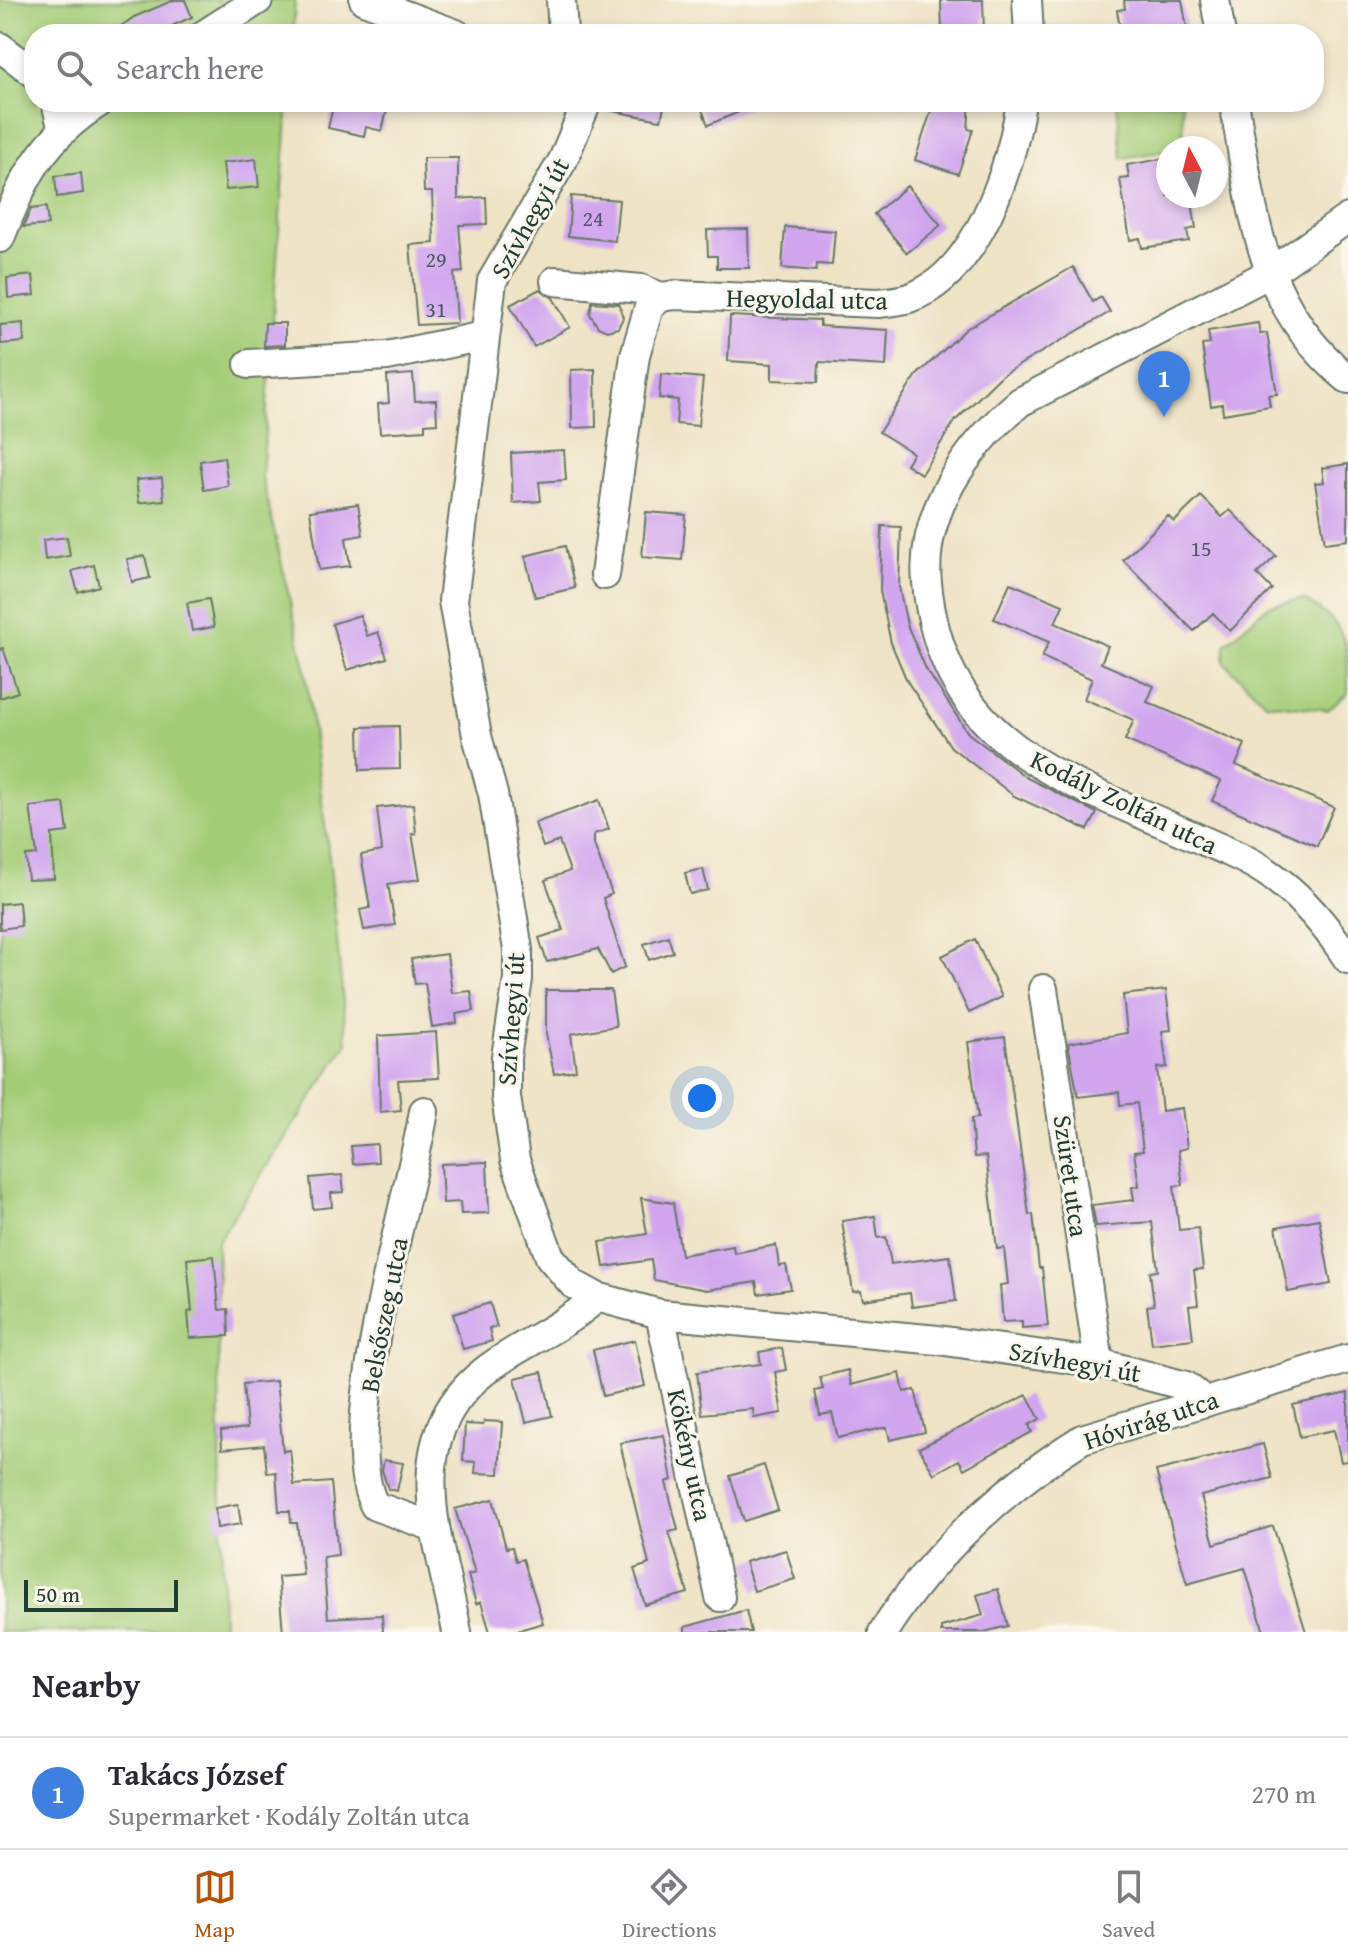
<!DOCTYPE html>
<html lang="en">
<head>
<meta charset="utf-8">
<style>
  body { margin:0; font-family:"Gentium Book Plus",serif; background:#f2f2f3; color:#2b2b33 }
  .compass { position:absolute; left:1156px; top:136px; width:72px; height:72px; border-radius:50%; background:#fff; box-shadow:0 4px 12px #0003; rotate:353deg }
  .scale { position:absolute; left:24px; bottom:20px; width:154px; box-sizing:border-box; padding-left:8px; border:4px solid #1f3d34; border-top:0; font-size:22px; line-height:28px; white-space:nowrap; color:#1f3d34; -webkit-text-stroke:6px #fbf7ec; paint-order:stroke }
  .you { position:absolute; left:702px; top:1098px; width:28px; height:28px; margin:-20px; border:6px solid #fff; border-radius:50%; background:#1a73e8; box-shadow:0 0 0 12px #1a73e833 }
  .badge { display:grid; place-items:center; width:52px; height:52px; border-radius:50%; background:#b45309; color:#fff; font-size:26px; font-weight:700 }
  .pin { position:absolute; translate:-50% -66px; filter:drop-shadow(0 2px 4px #0008) }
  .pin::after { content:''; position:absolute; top:42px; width:28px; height:24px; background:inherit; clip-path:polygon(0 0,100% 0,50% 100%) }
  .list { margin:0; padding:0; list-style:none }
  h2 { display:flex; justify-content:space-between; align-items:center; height:104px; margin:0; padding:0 32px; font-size:34px }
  h2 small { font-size:26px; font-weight:400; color:#7c7c81 }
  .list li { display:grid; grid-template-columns:52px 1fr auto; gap:24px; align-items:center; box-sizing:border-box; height:112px; padding:0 32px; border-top:2px solid #e1e1e2 }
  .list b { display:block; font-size:30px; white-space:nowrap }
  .list p { margin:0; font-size:26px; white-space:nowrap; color:#7c7c81 }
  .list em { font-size:26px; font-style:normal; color:#7c7c81 }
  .icon { flex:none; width:44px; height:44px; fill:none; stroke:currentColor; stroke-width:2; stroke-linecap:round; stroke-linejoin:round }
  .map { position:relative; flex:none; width:1348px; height:1632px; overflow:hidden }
  .search { position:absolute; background:#fff; box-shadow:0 4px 12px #0003; left:24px; right:24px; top:24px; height:88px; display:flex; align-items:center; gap:20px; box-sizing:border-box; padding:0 28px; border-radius:32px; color:#7c7c81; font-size:30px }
  .sheet { height:216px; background:#fff }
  nav { display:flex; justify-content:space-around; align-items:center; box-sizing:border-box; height:112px; border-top:2px solid #e1e1e2; background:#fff; font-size:22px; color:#7c7c81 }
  nav a { display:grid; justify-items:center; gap:4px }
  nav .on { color:#b45309 }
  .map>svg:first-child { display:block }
  .green { fill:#a4cd78; stroke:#628556; stroke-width:2 }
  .building { fill:#d1a6ef }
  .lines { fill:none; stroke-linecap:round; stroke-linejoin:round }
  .minor-casing { stroke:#687767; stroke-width:32 }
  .minor { stroke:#fff; stroke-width:28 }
  .labels { text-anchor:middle; stroke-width:6; stroke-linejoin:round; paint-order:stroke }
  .number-label { font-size:22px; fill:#4c5763 }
  .street-label { font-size:26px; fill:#1f3d34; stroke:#fbf7ec }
</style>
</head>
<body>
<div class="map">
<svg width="1348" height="1632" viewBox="0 0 1348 1632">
  <rect width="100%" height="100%" fill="#fbf7ec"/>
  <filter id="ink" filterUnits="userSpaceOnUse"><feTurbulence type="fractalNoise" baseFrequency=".0125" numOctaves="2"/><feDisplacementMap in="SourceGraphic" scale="16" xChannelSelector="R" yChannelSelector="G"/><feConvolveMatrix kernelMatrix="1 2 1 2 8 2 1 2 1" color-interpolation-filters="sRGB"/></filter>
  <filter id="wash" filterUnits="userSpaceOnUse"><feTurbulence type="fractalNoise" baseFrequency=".006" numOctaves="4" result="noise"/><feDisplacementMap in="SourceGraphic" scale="32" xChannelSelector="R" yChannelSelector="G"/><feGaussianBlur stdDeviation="1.8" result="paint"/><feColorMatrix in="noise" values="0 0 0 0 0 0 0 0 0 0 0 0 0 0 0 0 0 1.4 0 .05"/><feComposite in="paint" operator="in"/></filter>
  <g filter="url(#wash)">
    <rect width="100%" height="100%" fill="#efe3c6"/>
    <path class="green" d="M0 0H295L293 34H34V102H288L262 477 305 667 330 865 347 1044 217 1242 223 1632H0Z
      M1117 102H1182L1184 148 1122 158Z
      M1303 599C1348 625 1348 641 1348 693L1328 710 1265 703 1224 662 1225 644 1268 606Z"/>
    <g id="blocks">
      <path class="building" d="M174 0H185L192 17 154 34H110L134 17Z
        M941 0H983L984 34H942Z
        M1124 0H1182L1188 34H1121L1117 10 1125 9Z
        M334 102H365L364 106 387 110 382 131 366 127 364 136 328 128Z
        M608 102H665L661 120 607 110Z
        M699 102H763L708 125Z
        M934 102H970L968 129 973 130 958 174 915 160Z
        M423 158H458V199L486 197 487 224 459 225 463 272 454 273 457 323 417 325 410 245 434 243 432 192H424Z
        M1168 158V196H1191L1196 228 1187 230 1189 241 1142 248 1140 238 1130 240 1120 179 1129 178 1127 165Z
        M256 159 259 187 226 190 223 163Z
        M81 173 83 193 57 197 55 176Z
        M907 186 941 225 907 253 874 214Z
        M571 196 619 200 615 241 568 236Z
        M46 207 48 225 23 227 31 209Z
        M785 227 835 231 832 265 817 264 816 271 782 268Z
        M748 229 749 268H717V256H708L707 230Z
        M1073 267 1093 302 1101 297 1110 312 1002 375 955 421 921 474 906 464 913 453 879 432 917 375 966 329Z
        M33 275 35 295 8 298 7 278Z
        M540 289 553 298 570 327 534 347 510 305Z
        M592 302 619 304 623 318 618 328 607 331 598 327 590 314Z
        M730 316 820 320V326L888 330 886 366 819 362 818 382 772 380V364L728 361Z
        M23 323 24 342 1 344 0 325Z
        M265 323H285V345L264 346Z
        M1258 323 1260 334 1267 333 1277 394 1268 395 1270 406 1223 414 1222 404 1211 406 1202 345 1210 344 1208 331Z
        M595 369 596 427 572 428 571 370Z
        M413 374 415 401 436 400 437 423 425 424V430L380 433 378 404 389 403 387 376Z
        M661 374 703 378 698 426 676 424 678 400 659 398Z
        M564 450 566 480 539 482 541 501 513 503 511 453Z
        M224 457 228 486 204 490 200 461Z
        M1348 464V540L1325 543 1315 483 1324 482 1322 468Z
        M162 478 164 500 139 503 136 480Z
        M1201 496 1222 517 1230 510 1276 556 1257 574 1272 589 1230 631 1213 613 1194 631 1123 560 1168 516 1174 522Z
        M358 504 363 535 346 538 350 566 319 570 310 511Z
        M646 512 686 515 682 560 642 557Z
        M882 526 901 527 899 587 907 625 926 669 968 733 1027 778 1097 813 1088 830 1014 796 951 747 907 681 891 643 880 591Z
        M67 537 70 556 45 560 43 540Z
        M565 546 575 588 535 597 525 556Z
        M145 556 150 578 132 582 127 559Z
        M94 565 99 586 78 592 72 571Z
        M1010 583 1063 605 1055 623 1108 646 1101 663 1154 686 1147 702 1245 744 1236 765 1334 807 1317 846 1212 801 1221 781 1125 740 1134 720 1084 699 1092 679 1042 657 1049 642 994 619Z
        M209 599 214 627 192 631 187 603Z
        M360 615 367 636 378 632 387 658 347 670 332 624Z
        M3 648 18 692 0 698V649Z
        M399 726 400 769 360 770 359 727Z
        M599 800 609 829 594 834V844L612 894 603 898 625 967 611 974 598 949 547 962 539 938 563 930 545 880 570 871 559 841 543 847 535 823Z
        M64 803 68 832 52 834 54 879 28 880 26 856 37 855 30 807Z
        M413 804 416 834H412L420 879 388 884 395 925 364 930 360 910 370 908 361 855 382 851 377 808Z
        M703 869 708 890 690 894 685 873Z
        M19 902 21 926 0 929V904Z
        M668 936 673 952 649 960 644 944Z
        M975 939 1002 997 969 1013 942 956Z
        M447 954 452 993 471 991 474 1011 456 1014 457 1023 432 1027 425 983 415 984 411 959Z
        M546 990H611L616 1026 571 1034 576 1070 554 1074 546 1034Z
        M1166 990 1171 1030 1162 1031 1167 1067 1157 1068 1162 1111 1182 1108 1187 1148 1178 1150 1183 1185 1174 1186 1179 1230 1198 1228 1203 1269 1194 1270 1198 1305 1189 1306 1193 1339 1152 1344 1147 1306 1154 1305 1150 1272 1158 1271 1152 1222 1096 1226 1092 1205 1134 1200 1132 1187 1139 1186 1134 1152 1143 1151 1137 1103 1120 1105 1119 1092 1078 1097 1068 1043 1127 1033 1123 995Z
        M436 1032 439 1078 398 1080 401 1110 380 1112 378 1036Z
        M1005 1037 1029 1215 1033 1214 1039 1268H1042L1048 1326 1022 1328V1321L1003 1322 1000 1285 1008 1284 1004 1248 997 1249 986 1156 974 1157 971 1119 978 1118 968 1042Z
        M377 1144 378 1162 353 1164 351 1146Z
        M487 1162 489 1213 461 1214 460 1202 443 1203 441 1164Z
        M342 1175 344 1192 331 1193 332 1207 313 1209 310 1178Z
        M641 1198 673 1203 681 1255 733 1246 734 1253 776 1245 779 1266 786 1265 791 1289 758 1294 756 1282 707 1290 654 1280 651 1260 604 1267 600 1242 647 1234Z
        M875 1216 878 1238 886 1237 891 1264 950 1256 956 1301 912 1307 910 1293 863 1300 861 1291 853 1292 842 1221Z
        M1319 1219 1331 1284 1288 1292 1276 1227Z
        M214 1256 219 1310 228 1309 229 1336 190 1338 188 1312 192 1311 187 1259Z
        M490 1303 497 1327 489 1329 492 1341 463 1349 453 1314Z
        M635 1340 645 1386 603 1396 593 1350Z
        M782 1348 786 1370 775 1372 782 1413 754 1418 753 1409 702 1414 697 1372 761 1364 759 1352Z
        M848 1370 851 1385 900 1373 904 1392 915 1390 925 1432 890 1440 887 1428H882L838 1438 832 1413 820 1415 815 1391 823 1389 820 1377Z
        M542 1372 552 1416 526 1422 515 1378Z
        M276 1381 283 1451 290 1450 294 1485 331 1482 338 1555 323 1557 328 1618 382 1615 383 1632H283L278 1577 303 1575 297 1523H291L290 1511H279L276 1472 267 1473 264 1445 222 1449 221 1431 247 1428 243 1384Z
        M1348 1393V1461L1341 1462 1334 1430 1300 1437 1293 1405Z
        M1027 1395 1040 1419 1029 1425 1032 1432 964 1469 959 1460 934 1474 919 1448Z
        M484 1421 502 1422 499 1474 475 1473 476 1462 463 1461 465 1424 483 1425Z
        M664 1435 672 1480 666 1482 678 1530 669 1532 688 1593 645 1605 634 1569 649 1564 620 1443Z
        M1263 1444 1272 1478 1201 1496 1214 1544 1273 1526 1306 1632H1264L1245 1568 1187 1584 1156 1471Z
        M384 1460 403 1463 397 1491 388 1489 382 1470Z
        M764 1465 778 1510 744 1521 730 1476Z
        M493 1499 506 1548 512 1547 516 1561 523 1559 543 1623 512 1632H490L481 1602 476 1604 468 1575 475 1573 455 1509Z
        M238 1504 241 1524 217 1528 215 1508Z
        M786 1550 795 1579 754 1591 745 1562Z
        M998 1589 1008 1626 984 1632H941V1627L983 1615 977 1595Z
        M746 1610 751 1632H685V1627Z"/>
    </g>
  </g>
  <g filter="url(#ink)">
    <use href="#blocks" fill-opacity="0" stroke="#687767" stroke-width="2"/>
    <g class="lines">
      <defs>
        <path id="minor" d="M364 0 456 34
          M561 0 563 34
          M1027 0 1029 34
          M1215 0 1221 34
          M205 34 258 0
          M0 47 34 73
          M56 102 63 130
          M587 102 563 160 492 281 453 601 477 736 493 794 518 950V979L506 1057V1097L515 1160 550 1257 573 1284 597 1297 660 1314 938 1340 1099 1363 1186 1386 1206 1402
          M1234 102C1253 209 1257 305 1348 379
          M1348 218 1268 274 1020 402C968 446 920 511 927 583 943 747 1065 779 1195 837 1224 850 1255 861 1280 882 1307 903 1329 930 1348 959
          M0 238C24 177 42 139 100 102
          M555 281 641 289 661 297
          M249 364 387 356 484 336
          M605 575 635 355 649 307 661 297 675 295 878 303C888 302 900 301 909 298 977 275 1012 166 1021 102
          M1043 989 1099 1363
          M424 1111C411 1195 335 1438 375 1506L434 1527
          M660 1314 720 1597
          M457 1632C440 1539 395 1436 490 1367 525 1342 566 1326 597 1297
          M883 1632C932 1554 1004 1488 1082 1439L1348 1359"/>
      </defs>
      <use href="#minor" class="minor-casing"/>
      <use href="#minor" class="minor"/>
    </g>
  </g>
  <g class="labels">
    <g class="number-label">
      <text x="593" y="226">24</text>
      <text x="436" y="267">29</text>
      <text x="436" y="317">31</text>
      <text x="1201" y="556">15</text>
    </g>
    <g class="street-label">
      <text transform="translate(530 218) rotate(-61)" y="9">Szívhegyi út</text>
      <text transform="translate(807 299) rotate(1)" y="9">Hegyoldal utca</text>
      <text transform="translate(1124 802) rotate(26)" y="9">Kodály Zoltán utca</text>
      <text transform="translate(511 1019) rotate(-86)" y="9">Szívhegyi út</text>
      <text transform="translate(1071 1176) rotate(82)" y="9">Szüret utca</text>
      <text transform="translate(384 1315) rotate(-79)" y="9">Belsőszeg utca</text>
      <text transform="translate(1075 1362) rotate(10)" y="9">Szívhegyi út</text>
      <text transform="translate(1151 1420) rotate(-18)" y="9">Hóvirág utca</text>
      <text transform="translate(690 1455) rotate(78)" y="9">Kökény utca</text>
    </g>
  </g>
</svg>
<svg class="compass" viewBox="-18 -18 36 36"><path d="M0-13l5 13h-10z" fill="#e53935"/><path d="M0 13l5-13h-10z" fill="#7c7c81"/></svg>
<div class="scale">50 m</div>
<div class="you"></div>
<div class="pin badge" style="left:1164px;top:417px;background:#3f7fe0">1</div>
<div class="search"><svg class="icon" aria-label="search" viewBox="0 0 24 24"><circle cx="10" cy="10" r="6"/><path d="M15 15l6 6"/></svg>Search here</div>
</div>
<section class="sheet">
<h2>Nearby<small></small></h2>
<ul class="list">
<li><span class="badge" style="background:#3f7fe0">1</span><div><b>Takács József</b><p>Supermarket · Kodály Zoltán utca</p></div><em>270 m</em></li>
</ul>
</section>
<nav>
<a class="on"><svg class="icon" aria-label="map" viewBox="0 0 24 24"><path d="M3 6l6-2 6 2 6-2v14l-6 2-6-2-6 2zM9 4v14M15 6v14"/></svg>Map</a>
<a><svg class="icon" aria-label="directions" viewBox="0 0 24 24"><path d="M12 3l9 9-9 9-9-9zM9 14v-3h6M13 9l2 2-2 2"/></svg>Directions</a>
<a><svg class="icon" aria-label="saved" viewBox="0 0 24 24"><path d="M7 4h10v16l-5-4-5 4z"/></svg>Saved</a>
</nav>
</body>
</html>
